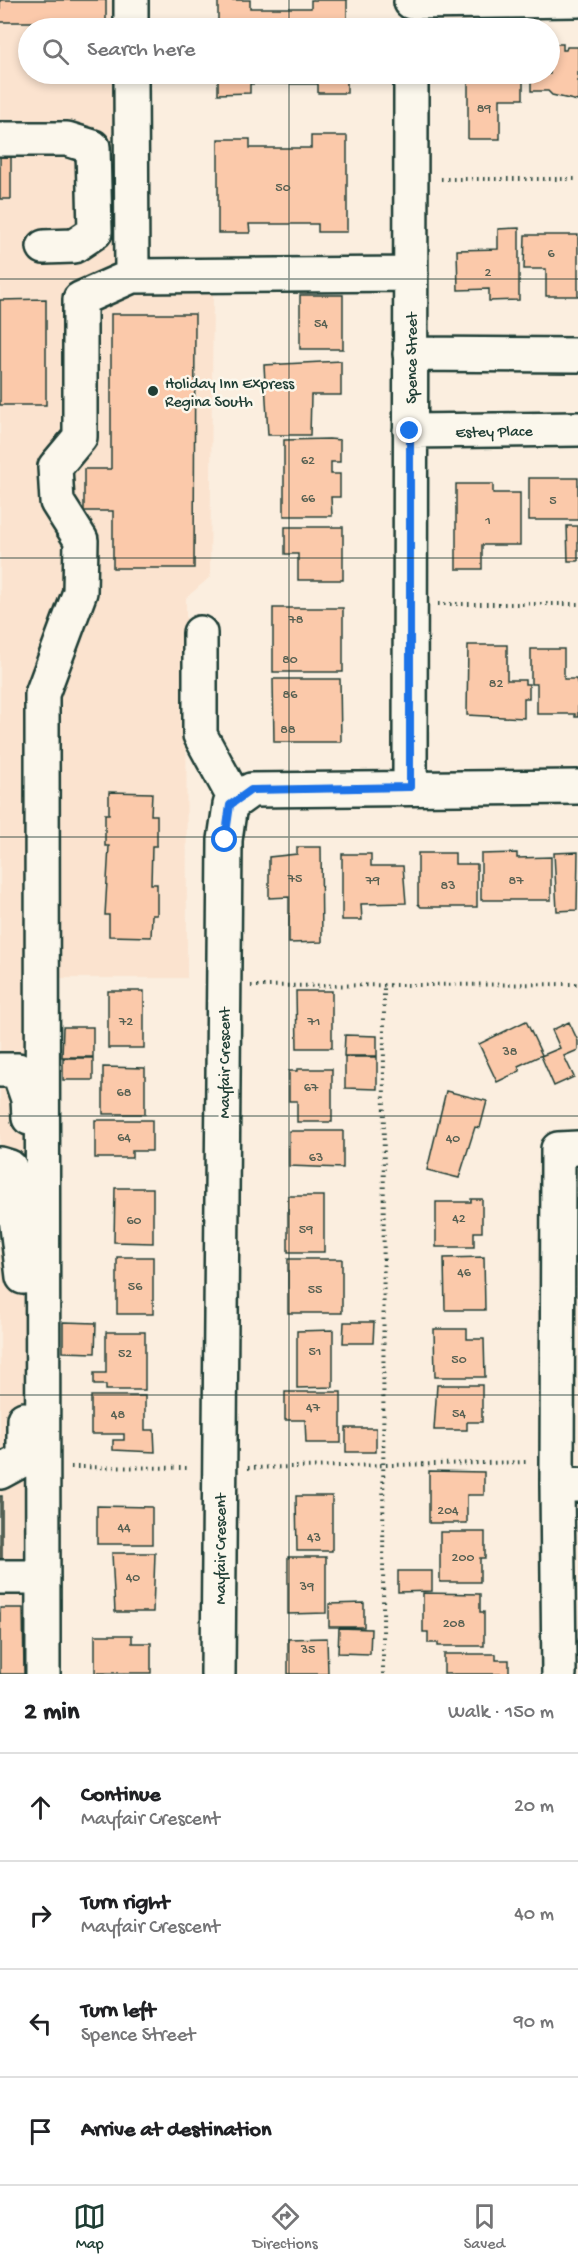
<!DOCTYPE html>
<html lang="en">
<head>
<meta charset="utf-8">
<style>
  body { margin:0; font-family:"Gochi Hand",sans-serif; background:#f2f2f2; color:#202124 }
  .stop { position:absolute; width:18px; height:18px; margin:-14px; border:4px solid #1a73e8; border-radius:50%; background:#fff }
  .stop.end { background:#1a73e8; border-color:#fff; box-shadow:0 2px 6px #0008 }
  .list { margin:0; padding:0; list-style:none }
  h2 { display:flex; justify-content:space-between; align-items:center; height:78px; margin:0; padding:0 24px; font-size:26px }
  h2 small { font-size:20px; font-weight:400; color:#757577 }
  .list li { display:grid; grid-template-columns:39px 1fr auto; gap:18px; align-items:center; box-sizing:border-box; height:108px; padding:0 24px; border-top:2px solid #e0e0e0 }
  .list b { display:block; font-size:22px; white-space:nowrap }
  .list p { margin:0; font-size:20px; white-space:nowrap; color:#757577 }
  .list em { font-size:20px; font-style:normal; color:#757577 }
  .icon { flex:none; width:33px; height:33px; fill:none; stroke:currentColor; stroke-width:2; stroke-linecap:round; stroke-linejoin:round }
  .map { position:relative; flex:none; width:578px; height:1674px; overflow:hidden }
  .search { position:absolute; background:#fff; box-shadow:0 3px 9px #0003; left:18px; right:18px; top:18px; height:66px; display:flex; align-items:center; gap:15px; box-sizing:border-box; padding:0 21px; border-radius:33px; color:#757577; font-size:22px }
  .sheet { height:510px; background:#fff }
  nav { display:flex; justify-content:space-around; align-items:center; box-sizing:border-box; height:84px; border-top:2px solid #e0e0e0; background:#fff; font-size:16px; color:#757577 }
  nav a { display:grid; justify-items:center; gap:3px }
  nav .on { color:#1f3d34 }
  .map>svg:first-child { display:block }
  .built { fill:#fbe3cf }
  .building { fill:#fbc9aa; stroke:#1f3d34; stroke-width:1.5 }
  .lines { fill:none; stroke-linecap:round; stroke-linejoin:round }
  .minor-casing { stroke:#1f3d34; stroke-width:38 }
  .path { stroke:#1f3d34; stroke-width:4; stroke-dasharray:1.5 4.5; stroke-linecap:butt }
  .minor { stroke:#fbf7ec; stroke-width:33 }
  .route { stroke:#1a73e8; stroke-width:8 }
  .grid { fill:none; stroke:#1f3d34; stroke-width:1.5; stroke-opacity:0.55 }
  .poi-dot { fill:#1f3d34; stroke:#fbf7ec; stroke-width:2 }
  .labels { text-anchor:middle; stroke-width:5; stroke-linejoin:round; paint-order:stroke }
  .number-label { font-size:14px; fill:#566052 }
  .street-label { font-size:16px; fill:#1f3d34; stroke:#fbf7ec }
  .poi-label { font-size:16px; fill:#1f3d34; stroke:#fbf7ec; text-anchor:start }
</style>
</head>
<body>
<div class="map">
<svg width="578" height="1674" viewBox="0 0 578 1674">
  <rect width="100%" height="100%" fill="#fbeedf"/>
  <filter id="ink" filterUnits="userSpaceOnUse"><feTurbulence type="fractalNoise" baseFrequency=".0167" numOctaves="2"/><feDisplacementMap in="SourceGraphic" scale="12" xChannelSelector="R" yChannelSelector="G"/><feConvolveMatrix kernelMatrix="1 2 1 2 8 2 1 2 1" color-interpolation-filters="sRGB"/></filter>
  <g filter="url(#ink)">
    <path class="built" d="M0 0H115V28H28V74H115V294H213L210 577 186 598 187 978H35L38 1674H0Z"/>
    <path class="building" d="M0 0H106V22H0Z
      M218 0H250V8H311V0H347V28H218Z
      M550 44H563V50H566L567 47H578V101L552 95 548 91H531V74H550Z
      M218 74H347V93H318V84H250V93L218 94Z
      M468 74H523V99H500V139H468Z
      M311 136H347V232H318V224H249L250 233H218V139H250V148H311Z
      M0 147H11V199H0Z
      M519 228V300L489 301V289L458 290 457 250 498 249V229Z
      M525 235H578V296H546V269H524Z
      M300 295H343V349H300Z
      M46 299V405H0V300Z
      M111 314H195L194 568H113V511H84V469H111Z
      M341 361V395H311L310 435H268L264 365Z
      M329 439 340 440V462H331V474H340V497H331L332 516H284V440Z
      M529 478H578V520H529Z
      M456 484H493V493H520V545H482V569H456Z
      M567 526H578V561H568Z
      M285 527H343V580H298V554H285Z
      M273 608H343V672H273Z
      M468 645H507V680H525V684H529V698H524V718L467 715Z
      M531 649H564V679H576L578 685V717H575V714H537V684H531Z
      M273 679H340L341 742H274Z
      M109 792 152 793 151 815H157V846H152L151 884H157V915H152L151 937 109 936V915H105L109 846H105V814H109Z
      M297 847H321L322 942 289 943V897L269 898V857L297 854Z
      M578 852 577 910 557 911 554 853Z
      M418 853H455V864H477V907H421L418 904Z
      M517 853V858L551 857V900H481V854Z
      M342 854H371V866H403L406 903 361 904 362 920H342Z
      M108 991H144V1048H108Z
      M296 991H332V1048H297Z
      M526 1021 542 1055 518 1066 520 1071 497 1082 479 1044Z
      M569 1022 578 1041V1050L564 1056 574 1077 554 1086 541 1056 560 1048 552 1030Z
      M63 1027H93V1057H62Z
      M345 1035 377 1036V1056H344Z
      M345 1057H377V1089L345 1088Z
      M63 1058H93V1080H63Z
      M103 1067 145 1068V1114H103Z
      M297 1069H332V1122H297V1101H289V1071H297Z
      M446 1091 487 1101 480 1128 475 1127 459 1178 427 1170Z
      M95 1120H152V1151H132V1158H95Z
      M289 1131H343V1168L289 1166Z
      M115 1188H153V1243L114 1242Z
      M288 1196H324V1252H288Z
      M471 1199H482V1232H474V1247H436V1202H471Z
      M117 1257H153V1314H117Z
      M484 1257 485 1310H445L444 1258Z
      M288 1259H342V1313H288Z
      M63 1322 96 1323 95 1353 63 1352Z
      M344 1322H374L373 1343H343Z
      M434 1329H467V1339H484L485 1377H435Z
      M333 1330V1387L297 1388V1331Z
      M106 1332H145V1390H106V1385H94V1373H106Z
      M437 1385H482V1422H467V1430H434Z
      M285 1392H341V1443H306L305 1420H285Z
      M91 1396H145V1430H154L155 1452 113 1450V1440H124V1434H91Z
      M346 1428H376V1452H346Z
      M429 1471 484 1472V1495H467V1523H429Z
      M0 1496H2V1571H0Z
      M296 1496H332V1551H297Z
      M97 1506 152 1507V1544H97Z
      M440 1532H485V1558H480V1582H440Z
      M112 1553H155L153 1612H115Z
      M288 1557H326V1613L288 1614Z
      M398 1571H432V1591L398 1592Z
      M423 1593 480 1594V1612H484V1646H438V1643H428V1632H423Z
      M364 1603V1627H329V1604Z
      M0 1608H23L24 1674H0Z
      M339 1628 371 1629 370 1654 338 1653Z
      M95 1635H132V1643H151V1673H95Z
      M327 1638 328 1674H288V1639Z
      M444 1654H496V1660H509V1674H444Z"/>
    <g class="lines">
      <defs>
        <path id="minor" d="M131 0V28
          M411 2 578 0
          M131 74 132 276 411 274
          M0 139H67L93 147 95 232 74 246 44 247
          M410 354 578 355
          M410 431 578 429
          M200 633V735L236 801
          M410 787 411 74
          M0 1070H18L28 1099 29 1118
          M0 1164 10 1167 23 1277
          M0 1472 24 1459V1419
          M557 1485 558 1149 578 1148
          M0 1577H43
          M43 1674 42 694 80 592 81 540 57 502 55 467 80 437V299L132 276
          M218 1674 225 840 230 805 251 790 578 787
          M559 1674 557 1485H578"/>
      </defs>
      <use href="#minor" class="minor-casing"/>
      <path class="path" d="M441 179H578
        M438 604H578
        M251 986 578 984
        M71 1467 190 1468
        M248 1468 529 1462
        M383 1674 384 985"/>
      <use href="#minor" class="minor"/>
    </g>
  </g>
  <g class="lines" filter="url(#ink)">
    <path class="route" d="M225 840 230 805 251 790 410 787V431"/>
  </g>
  <path class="grid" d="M289 0V28M289 74V1674M0 279H578M0 558H578M0 837H578M0 1116H578M0 1395H578"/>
  <circle class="poi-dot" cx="153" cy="391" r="6"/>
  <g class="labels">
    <g class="number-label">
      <text x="484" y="112">89</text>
      <text x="283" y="191">50</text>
      <text x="551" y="257">6</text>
      <text x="488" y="276">2</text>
      <text x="321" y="327">54</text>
      <text x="308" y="464">62</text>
      <text x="308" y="502">66</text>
      <text x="553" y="504">5</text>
      <text x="488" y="524">1</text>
      <text x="296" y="623">78</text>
      <text x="290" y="663">80</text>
      <text x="496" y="687">82</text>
      <text x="290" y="698">86</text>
      <text x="288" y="733">88</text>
      <text x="295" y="882">75</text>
      <text x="373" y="884">79</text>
      <text x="516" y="884">87</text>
      <text x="448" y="889">83</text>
      <text x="126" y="1025">72</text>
      <text x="314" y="1025">71</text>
      <text x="510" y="1055">38</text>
      <text x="311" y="1091">67</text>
      <text x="124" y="1096">68</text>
      <text x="124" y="1141">64</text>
      <text x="453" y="1142">40</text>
      <text x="316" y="1161">63</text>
      <text x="459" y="1222">42</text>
      <text x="134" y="1224">60</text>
      <text x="306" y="1233">59</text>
      <text x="464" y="1276">46</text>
      <text x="135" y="1290">56</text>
      <text x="315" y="1293">55</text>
      <text x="315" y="1355">51</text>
      <text x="125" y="1357">52</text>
      <text x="459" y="1363">50</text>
      <text x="313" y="1411">47</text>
      <text x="459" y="1417">54</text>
      <text x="118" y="1418">48</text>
      <text x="448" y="1514">204</text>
      <text x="124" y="1531">44</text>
      <text x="314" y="1541">43</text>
      <text x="463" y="1561">200</text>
      <text x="133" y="1581">40</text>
      <text x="307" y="1590">39</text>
      <text x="454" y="1627">208</text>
      <text x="308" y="1653">35</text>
    </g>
    <g class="street-label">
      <text transform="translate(410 358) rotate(-90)" y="6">Spence Street</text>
      <text transform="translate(494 430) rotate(-1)" y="6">Estey Place</text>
      <text transform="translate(223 1063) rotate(-90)" y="6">Mayfair Crescent</text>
      <text transform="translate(219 1549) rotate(-90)" y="6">Mayfair Crescent</text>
    </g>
    <g class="poi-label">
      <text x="165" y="388">Holiday Inn Express<tspan x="165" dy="18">Regina South</tspan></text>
    </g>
  </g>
</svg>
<div class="stop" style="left:225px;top:840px"></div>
<div class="stop end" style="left:410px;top:431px"></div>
<div class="search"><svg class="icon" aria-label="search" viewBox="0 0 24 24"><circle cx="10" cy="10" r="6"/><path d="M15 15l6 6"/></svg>Search here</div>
</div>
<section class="sheet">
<h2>2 min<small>Walk · 150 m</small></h2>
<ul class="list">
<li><svg class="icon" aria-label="ahead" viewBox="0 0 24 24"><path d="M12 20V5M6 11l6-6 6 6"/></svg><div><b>Continue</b><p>Mayfair Crescent</p></div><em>20 m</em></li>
<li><svg class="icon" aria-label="right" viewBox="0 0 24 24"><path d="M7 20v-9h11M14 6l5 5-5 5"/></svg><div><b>Turn right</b><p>Mayfair Crescent</p></div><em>40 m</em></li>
<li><svg class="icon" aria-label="left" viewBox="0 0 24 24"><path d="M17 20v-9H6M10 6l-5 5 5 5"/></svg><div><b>Turn left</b><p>Spence Street</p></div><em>90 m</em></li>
<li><svg class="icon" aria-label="arrive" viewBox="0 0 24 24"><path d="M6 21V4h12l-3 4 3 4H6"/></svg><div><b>Arrive at destination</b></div></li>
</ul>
</section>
<nav>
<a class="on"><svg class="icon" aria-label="map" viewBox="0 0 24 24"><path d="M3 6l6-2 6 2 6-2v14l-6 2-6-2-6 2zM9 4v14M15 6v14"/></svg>Map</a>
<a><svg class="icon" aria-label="directions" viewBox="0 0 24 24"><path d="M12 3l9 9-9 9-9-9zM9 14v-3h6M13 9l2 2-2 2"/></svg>Directions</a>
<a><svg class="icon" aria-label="saved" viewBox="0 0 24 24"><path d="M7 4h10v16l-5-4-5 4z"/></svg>Saved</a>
</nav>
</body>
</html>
